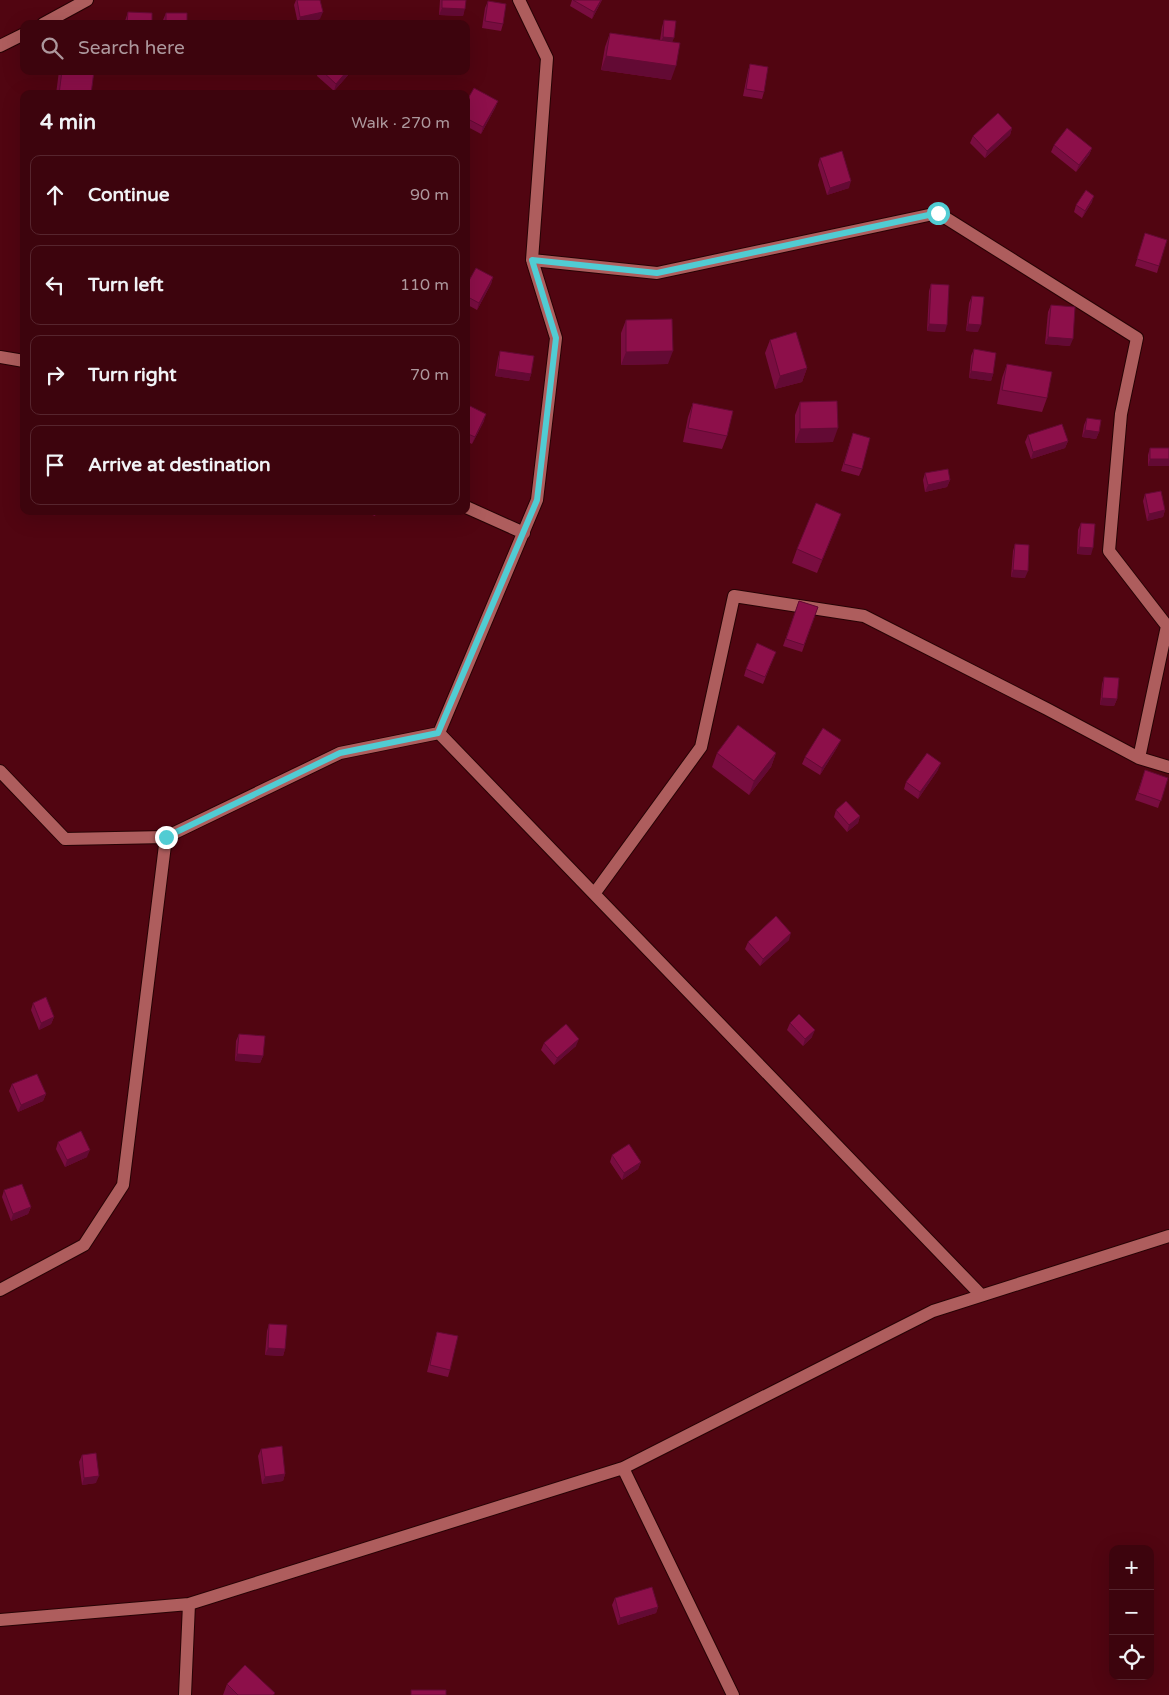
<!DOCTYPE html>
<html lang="en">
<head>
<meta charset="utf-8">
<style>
  body { margin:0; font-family:"Varela Round",sans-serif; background:#48121b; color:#f1f3f6 }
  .controls { position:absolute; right:15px; bottom:15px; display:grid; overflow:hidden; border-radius:10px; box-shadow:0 5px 20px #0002 }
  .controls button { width:45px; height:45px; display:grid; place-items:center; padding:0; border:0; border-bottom:1px solid #56252e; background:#3d040d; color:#f1f3f6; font:25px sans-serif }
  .stop { position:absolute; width:15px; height:15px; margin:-11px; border:4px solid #51ccd3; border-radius:50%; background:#fff }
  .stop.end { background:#51ccd3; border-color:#fff; box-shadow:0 1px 5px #0008 }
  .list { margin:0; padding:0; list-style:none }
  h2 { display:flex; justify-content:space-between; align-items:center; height:65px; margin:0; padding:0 20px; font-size:21px }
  h2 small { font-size:16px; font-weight:400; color:#ad989d }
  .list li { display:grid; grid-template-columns:32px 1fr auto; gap:15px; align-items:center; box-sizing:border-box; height:80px; margin:0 10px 10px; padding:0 10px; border:1px solid #56252e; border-radius:10px }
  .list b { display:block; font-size:19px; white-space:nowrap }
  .list em { font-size:16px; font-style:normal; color:#ad989d }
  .icon { flex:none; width:28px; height:28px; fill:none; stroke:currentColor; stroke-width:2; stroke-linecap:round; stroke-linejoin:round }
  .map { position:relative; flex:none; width:1169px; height:1695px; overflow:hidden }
  .search { position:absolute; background:#3d040d; box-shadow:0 5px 20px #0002; left:20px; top:20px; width:450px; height:55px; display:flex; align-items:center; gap:12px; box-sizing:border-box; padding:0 18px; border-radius:10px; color:#ad989d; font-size:19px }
  .panel { position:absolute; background:#3d040d; box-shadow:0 5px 20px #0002; left:20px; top:90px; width:450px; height:425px; border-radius:10px }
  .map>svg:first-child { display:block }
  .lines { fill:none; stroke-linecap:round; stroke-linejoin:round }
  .minor-casing { stroke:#270305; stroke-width:14 }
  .minor { stroke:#ae5d5d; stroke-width:12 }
  .wall { fill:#790d40 }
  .shaded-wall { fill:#630a34 }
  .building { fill:#8d0f4a; stroke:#630a34 }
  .route { stroke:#51ccd3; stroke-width:6 }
</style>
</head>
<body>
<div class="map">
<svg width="1169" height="1695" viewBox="0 0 1169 1695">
  <rect width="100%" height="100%" fill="#510511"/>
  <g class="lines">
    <defs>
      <path id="minor" d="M43 24 87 0
        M0 46 24 34
        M532 260 657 273 938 213 1137 338 1121 414 1109 551 1167 626 1139 758
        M0 357 24 361
        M466 507 524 533
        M439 733 537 500 556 338 532 260 547 58 519 0
        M0 771 65 839 166 837
        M594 894 701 747 734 596 864 616 1047 709 1139 758 1169 767
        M0 1290 84 1245 123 1185 166 837 340 753 439 733 981 1295
        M623 1468 733 1695
        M0 1620 189 1604 623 1468 933 1311 1169 1236
        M185 1695 189 1604"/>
    </defs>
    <use href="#minor" class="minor-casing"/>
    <use href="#minor" class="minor"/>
  </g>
  <path class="wall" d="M296 0H320V19L298 24 294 5Z
    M440 0H466L463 16 439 15Z
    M572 0H602L592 19 570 6Z
    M488 1 503 24 501 31 482 28 485 8Z
    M128 12 152 24H124Z
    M166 13 187 24H163V20Z
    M664 20 672 42 671 80 601 70 605 47 610 33 660 40 662 27Z
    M750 64 764 92 762 99 743 96 748 71Z
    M59 71H94L91 94H56Z
    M318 71H350L349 74 334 91 317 76Z
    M498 101 495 108 481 134 466 126V102Z
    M1012 128 1010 135 985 158 970 143 973 136Z
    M23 133H24V166H20L21 140Z
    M1054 145 1092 148 1089 155 1076 172 1051 152Z
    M820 158 849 188 827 195 818 165Z
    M1092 202 1082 218 1074 212 1076 205Z
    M1143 240 1159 266 1157 273 1135 266Z
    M493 277 491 284 477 310 466 304V286Z
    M931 284 945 332 927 331 929 291Z
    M972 296 978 332 966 331 969 303Z
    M1051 305 1070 346 1045 344 1048 312Z
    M626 320 668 364 621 365V333Z
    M770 340 807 368 802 382 775 389 765 353Z
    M974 349 993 374 991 381 969 378 971 356Z
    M500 351 531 374 529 381 495 376 498 358Z
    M1007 364 1047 398 1042 412 997 404 1002 378Z
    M800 402 833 442 795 443V415Z
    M693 403 727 436 722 449 683 442 688 417Z
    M466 414 484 421 472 444 466 441Z
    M1087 418 1099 432 1096 439 1082 437 1084 425Z
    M853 433 862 469 859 476 841 471Z
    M1028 435 1068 441 1065 448 1031 459 1025 442Z
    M1150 448 1169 466H1148V455Z
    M925 473 950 480 947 487 925 492 923 480Z
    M1145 494 1165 510 1163 517 1147 521 1143 501Z
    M361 511H377L375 516Z
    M1081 523 1091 555 1077 554 1078 530Z
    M836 527 817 573 792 563 797 549Z
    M1015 544 1025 578 1011 577 1013 551Z
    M799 601 818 607 802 652 783 646Z
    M773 659 763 684 744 676 746 669Z
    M1104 677 1117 699 1114 706 1100 705 1102 684Z
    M838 746 820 775 802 764 805 757Z
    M717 753H776L771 767 749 795 712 767Z
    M938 770 918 799 904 789 906 782Z
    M1145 770 1168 778 1158 808 1135 800Z
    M836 810 860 816 858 823 847 832 834 817Z
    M789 940 760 966 745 949 748 942Z
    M33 1003 54 1017 51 1024 39 1030 31 1010Z
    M790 1023 812 1037 803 1046 787 1030Z
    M239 1034 263 1056 260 1063 235 1061 236 1041Z
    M544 1043 576 1046 554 1065 541 1050Z
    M12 1084 46 1094 43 1101 18 1112 9 1091Z
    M58 1142 87 1157 65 1167 56 1149Z
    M612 1155 641 1162 638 1169 622 1180 610 1162Z
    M4 1190 31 1207 28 1214 11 1221 2 1197Z
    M269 1324 285 1349 283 1356 265 1355 267 1331Z
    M437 1332 450 1370 448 1377 427 1372 435 1339Z
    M261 1449 285 1474 283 1481 262 1484 258 1456Z
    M82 1455 96 1483 82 1485 79 1462Z
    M615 1598 658 1607 656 1613 618 1625 612 1605Z
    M227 1684 275 1693 274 1695H223Z"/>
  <path class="shaded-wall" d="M601 0H602L592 19 594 12Z
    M442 8 465 9 463 16 439 15Z
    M323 12 320 19 298 24 300 17Z
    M663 37 674 38 671 45 660 44Z
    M606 56 676 66 671 80 601 70Z
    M347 71H350L349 74 334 91 336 84Z
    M498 101 495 108 481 134 483 127Z
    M1012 128 1010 135 985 158 987 151Z
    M1092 148 1089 155 1076 172 1079 165Z
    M22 159H24V166H20Z
    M851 181 849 188 827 195 830 188Z
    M1094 196 1092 202 1082 218 1085 211Z
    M493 277 491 284 477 310 479 303Z
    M929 324 947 325 945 332 927 331Z
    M968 324 981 325 978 332 966 331Z
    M1048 337 1073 339 1070 346 1045 344Z
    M673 351 668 364 621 365 626 352Z
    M807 368 802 382 775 389 780 376Z
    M498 369 531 374 529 381 495 376Z
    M971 371 993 374 991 381 969 378Z
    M486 414 484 421 472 444 475 437Z
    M838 428 833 442 795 443 800 429Z
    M1085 430 1099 432 1096 439 1082 437Z
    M1068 441 1065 448 1031 459 1033 452Z
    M1150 459H1169V466H1148Z
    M950 480 947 487 925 492 928 485Z
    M1165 510 1163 517 1147 521 1149 514Z
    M841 514 836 527 817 573 822 560Z
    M1079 547 1093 548 1091 555 1077 554Z
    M1013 570 1028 571 1025 578 1011 577Z
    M1102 698 1117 699 1114 706 1100 705Z
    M841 740 838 746 820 775 822 768Z
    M776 753 771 767 749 795 754 781Z
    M941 763 938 770 918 799 920 792Z
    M860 816 858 823 847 832 849 825Z
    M791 933 789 940 760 966 763 959Z
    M54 1017 51 1024 39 1030 41 1023Z
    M815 1030 812 1037 803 1046 805 1039Z
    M579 1039 576 1046 554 1065 557 1058Z
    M237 1054 263 1056 260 1063 235 1061Z
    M46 1094 43 1101 18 1112 21 1105Z
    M90 1150 87 1157 65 1167 67 1160Z
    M641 1162 638 1169 622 1180 624 1173Z
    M31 1207 28 1214 11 1221 13 1214Z
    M268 1348 285 1349 283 1356 265 1355Z
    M285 1474 283 1481 262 1484 265 1477Z
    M99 1476 96 1483 82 1485 84 1478Z
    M658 1607 656 1613 618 1625 620 1618Z"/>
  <path class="building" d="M297 0H320L323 12 300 17Z
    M442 0H466L465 9 442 8Z
    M573 0H601L594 12Z
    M488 1 506 4 503 24 485 21Z
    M128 12 152 13V24H127Z
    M166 13H187V24H166Z
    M664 20 676 21 674 38 663 37Z
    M70 22 84 24H69Z
    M610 33 680 43 676 66 606 56Z
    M750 64 768 67 764 92 746 89Z
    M62 71H94L91 94H59Z
    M322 71H347L336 84Z
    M474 88 498 101 483 127 466 118V102Z
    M998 113 1012 128 987 151 973 136Z
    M1067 128 1092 148 1079 165 1054 145Z
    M23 133H24V159H22Z
    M842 151 851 181 830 188 820 158Z
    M1086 190 1094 196 1085 211 1076 205Z
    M1145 233 1167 240 1159 266 1137 259Z
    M476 268 493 277 479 303 466 296V286Z
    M931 284 949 285 947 325 929 324Z
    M972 296 984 297 981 325 968 324Z
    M1051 305 1075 307 1073 339 1048 337Z
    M672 319 673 351 626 352V320Z
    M796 332 807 368 780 376 770 340Z
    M974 349 996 353 993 374 971 371Z
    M500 351 534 356 531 374 498 369Z
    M1007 364 1052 372 1047 398 1002 390Z
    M837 401 838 428 800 429V402Z
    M693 403 733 411 727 436 688 428Z
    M470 406 486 414 475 437 466 433V414Z
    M1087 418 1101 420 1099 432 1085 430Z
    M1062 424 1068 441 1033 452 1028 435Z
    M853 433 870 438 862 469 844 464Z
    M1150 448H1169V459H1150Z
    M948 469 950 480 928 485 925 473Z
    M1161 491 1165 510 1149 514 1145 494Z
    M816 503 841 514 822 560 797 549Z
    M1081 523 1095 524 1093 548 1079 547Z
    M1015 544 1029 545 1028 571 1013 570Z
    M799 601 818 607 804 645 786 639Z
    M757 643 776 652 765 677 746 669Z
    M1104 677 1119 678 1117 699 1102 698Z
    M738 725 776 753 754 781 717 753Z
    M823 728 841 740 822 768 805 757Z
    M927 753 941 763 920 792 906 782Z
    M1145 770 1168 778 1161 801 1138 793Z
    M846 801 860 816 849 825 836 810Z
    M776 916 791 933 763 959 748 942Z
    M46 997 54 1017 41 1023 33 1003Z
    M799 1014 815 1030 805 1039 790 1023Z
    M566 1024 579 1039 557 1058 544 1043Z
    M239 1034 265 1036 263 1056 237 1054Z
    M37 1074 46 1094 21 1105 12 1084Z
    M81 1131 90 1150 67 1160 58 1142Z
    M629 1144 641 1162 624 1173 612 1155Z
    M22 1184 31 1207 13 1214 4 1190Z
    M269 1324 287 1325 285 1349 268 1348Z
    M437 1332 458 1336 450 1370 430 1365Z
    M282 1446 285 1474 265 1477 261 1449Z
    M96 1453 99 1476 84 1478 82 1455Z
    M652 1587 658 1607 620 1618 615 1598Z
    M245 1665 275 1693 273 1695H238L227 1684Z
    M411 1690H446V1695H411Z"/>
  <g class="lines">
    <path class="route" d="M166 837 340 753 438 733 537 500 556 338 532 260 657 273 938 213"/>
  </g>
</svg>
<div class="controls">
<button>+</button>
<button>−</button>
<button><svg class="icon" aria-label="locate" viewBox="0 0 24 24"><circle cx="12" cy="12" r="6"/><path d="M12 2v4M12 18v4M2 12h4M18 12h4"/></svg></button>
</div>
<div class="stop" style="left:938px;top:213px"></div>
<div class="stop end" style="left:166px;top:837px"></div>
<div class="search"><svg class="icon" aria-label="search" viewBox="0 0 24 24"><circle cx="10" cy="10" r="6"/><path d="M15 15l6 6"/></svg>Search here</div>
<section class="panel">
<h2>4 min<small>Walk · 270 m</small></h2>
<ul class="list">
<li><svg class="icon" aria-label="ahead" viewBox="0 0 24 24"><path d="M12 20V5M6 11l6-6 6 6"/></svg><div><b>Continue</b></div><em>90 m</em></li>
<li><svg class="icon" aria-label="left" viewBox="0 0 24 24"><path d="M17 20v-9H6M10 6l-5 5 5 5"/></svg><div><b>Turn left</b></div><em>110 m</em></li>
<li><svg class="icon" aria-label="right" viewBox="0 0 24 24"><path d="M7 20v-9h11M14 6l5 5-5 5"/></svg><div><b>Turn right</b></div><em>70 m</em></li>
<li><svg class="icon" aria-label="arrive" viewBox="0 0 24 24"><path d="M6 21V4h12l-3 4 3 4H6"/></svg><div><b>Arrive at destination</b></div></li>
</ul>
</section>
</div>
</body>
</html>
